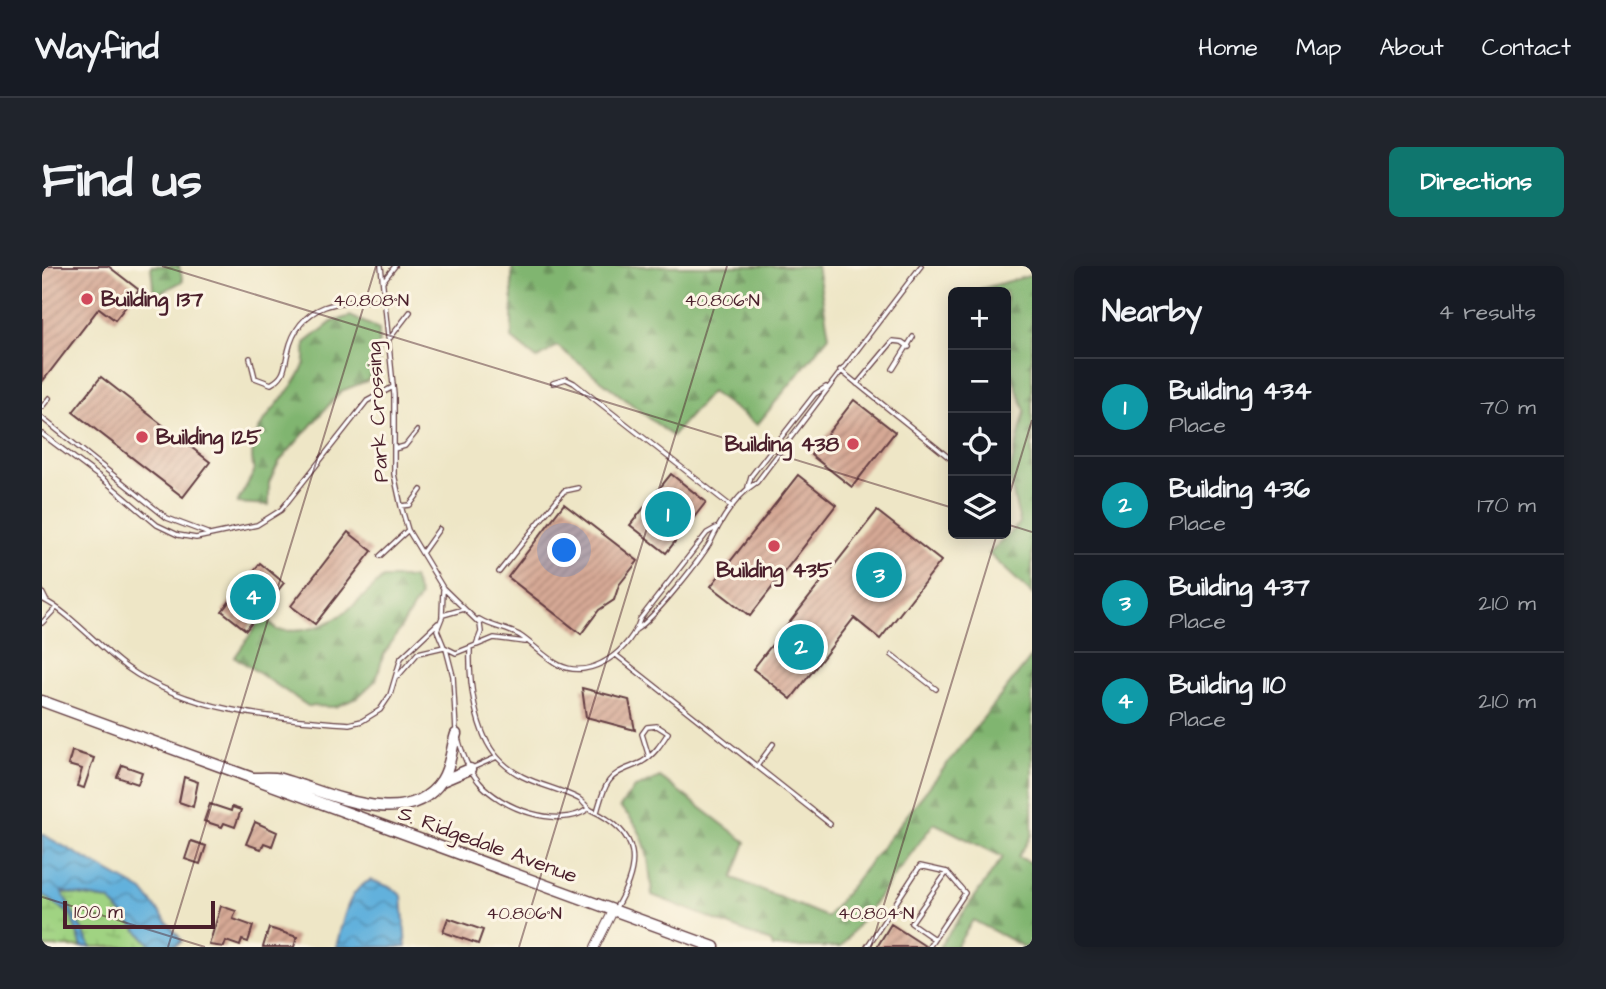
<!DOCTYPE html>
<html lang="en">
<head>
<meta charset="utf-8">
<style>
  body { margin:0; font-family:"Architects Daughter",sans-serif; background:#20242c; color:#f1f3f6 }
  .controls { position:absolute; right:21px; top:21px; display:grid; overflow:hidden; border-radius:10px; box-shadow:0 4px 18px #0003 }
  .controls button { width:63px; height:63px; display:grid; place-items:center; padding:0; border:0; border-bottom:2px solid #363941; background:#171b24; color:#f1f3f6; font:35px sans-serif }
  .scale { position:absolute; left:21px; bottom:18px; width:152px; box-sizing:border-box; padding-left:7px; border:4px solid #4a1f2b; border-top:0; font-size:19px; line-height:24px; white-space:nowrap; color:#4a1f2b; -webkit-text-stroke:5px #fcf5e5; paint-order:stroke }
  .you { position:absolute; left:523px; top:285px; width:24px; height:24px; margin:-18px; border:5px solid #fff; border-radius:50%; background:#1a73e8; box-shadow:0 0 0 10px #1a73e833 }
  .badge { display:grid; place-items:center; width:46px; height:46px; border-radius:50%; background:#0f766e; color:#fff; font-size:23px; font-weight:700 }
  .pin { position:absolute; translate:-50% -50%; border:4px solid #fff; box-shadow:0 2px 7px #0006 }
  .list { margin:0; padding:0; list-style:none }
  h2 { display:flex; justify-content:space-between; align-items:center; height:91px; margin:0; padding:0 28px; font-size:30px }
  h2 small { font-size:23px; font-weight:400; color:#9ea1a6 }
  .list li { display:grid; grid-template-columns:46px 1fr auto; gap:21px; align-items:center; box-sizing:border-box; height:98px; padding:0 28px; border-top:2px solid #363941 }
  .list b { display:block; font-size:26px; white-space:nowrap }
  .list p { margin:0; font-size:23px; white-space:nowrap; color:#9ea1a6 }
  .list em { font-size:23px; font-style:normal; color:#9ea1a6 }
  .icon { flex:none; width:38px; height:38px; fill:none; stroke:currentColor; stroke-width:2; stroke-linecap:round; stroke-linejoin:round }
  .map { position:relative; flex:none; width:990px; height:681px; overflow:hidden; border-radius:10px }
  header { display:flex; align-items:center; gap:42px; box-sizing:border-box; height:98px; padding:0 35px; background:#171b24; border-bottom:2px solid #363941 }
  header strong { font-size:33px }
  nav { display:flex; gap:38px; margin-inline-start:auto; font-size:24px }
  .intro { display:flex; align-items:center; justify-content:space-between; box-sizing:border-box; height:168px; padding:0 42px }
  h1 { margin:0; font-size:49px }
  .button { padding:18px 32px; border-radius:10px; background:#0f766e; color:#fff; font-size:24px; font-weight:700 }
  main { display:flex; gap:42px; padding:0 42px }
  aside { flex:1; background:#171b24; border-radius:10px; box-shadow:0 4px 18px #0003 }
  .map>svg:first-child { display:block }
  .forest { fill:url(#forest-firs); stroke:#656a4e; stroke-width:2 }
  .wetland { fill:url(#wetland-marsh); stroke:#757956; stroke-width:2 }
  .water { fill:url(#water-waves); stroke:#566884; stroke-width:2 }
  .building { fill:url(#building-hatch) }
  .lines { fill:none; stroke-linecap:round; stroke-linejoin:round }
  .lane-casing { stroke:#633d42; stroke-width:6 }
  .street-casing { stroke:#633d42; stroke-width:10 }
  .secondary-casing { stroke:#633d42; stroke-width:13 }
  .lane { stroke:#fff; stroke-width:3.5 }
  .street { stroke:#fff; stroke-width:8 }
  .secondary { stroke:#fff; stroke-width:10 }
  .ticks { fill:none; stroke:#4a1f2b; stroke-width:2; stroke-opacity:0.45 }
  .poi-dot { fill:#d1495b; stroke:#fcf5e5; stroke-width:2.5 }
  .labels { text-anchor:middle; stroke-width:6; stroke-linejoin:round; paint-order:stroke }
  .poi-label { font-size:21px; font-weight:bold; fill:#4a1f2b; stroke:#fcf5e5; text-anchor:start }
  .street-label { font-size:21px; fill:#4a1f2b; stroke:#fcf5e5 }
  .ticks-label { font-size:18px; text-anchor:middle; fill:#4a1f2b; stroke:#fcf5e5; stroke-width:6; stroke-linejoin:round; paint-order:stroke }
</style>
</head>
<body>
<header>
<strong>Wayfind</strong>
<nav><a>Home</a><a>Map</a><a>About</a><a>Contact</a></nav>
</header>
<div class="intro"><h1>Find us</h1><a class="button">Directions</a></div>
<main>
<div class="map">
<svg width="990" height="681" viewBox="0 0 990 681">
  <defs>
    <pattern id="forest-firs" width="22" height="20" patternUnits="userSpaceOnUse" patternTransform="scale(1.75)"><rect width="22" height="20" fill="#80b570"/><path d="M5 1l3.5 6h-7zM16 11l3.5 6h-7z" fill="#6b935c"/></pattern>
    <pattern id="wetland-marsh" width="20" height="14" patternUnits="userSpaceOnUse" patternTransform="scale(1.75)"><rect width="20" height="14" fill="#a0d382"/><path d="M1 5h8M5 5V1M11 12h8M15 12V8" fill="none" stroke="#8bb570"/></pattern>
    <pattern id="water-waves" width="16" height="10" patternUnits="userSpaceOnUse" patternTransform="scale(1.75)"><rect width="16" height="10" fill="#62b1dc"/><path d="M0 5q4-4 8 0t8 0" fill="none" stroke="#538fb3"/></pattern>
    <pattern id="building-hatch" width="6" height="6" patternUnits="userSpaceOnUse" patternTransform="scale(1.75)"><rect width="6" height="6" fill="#d6a995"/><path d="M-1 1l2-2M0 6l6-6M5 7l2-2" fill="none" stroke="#b0897a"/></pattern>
  </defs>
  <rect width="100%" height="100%" fill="#fcf5e5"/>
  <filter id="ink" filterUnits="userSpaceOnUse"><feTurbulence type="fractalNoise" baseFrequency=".0143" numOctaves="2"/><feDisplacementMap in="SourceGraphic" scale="14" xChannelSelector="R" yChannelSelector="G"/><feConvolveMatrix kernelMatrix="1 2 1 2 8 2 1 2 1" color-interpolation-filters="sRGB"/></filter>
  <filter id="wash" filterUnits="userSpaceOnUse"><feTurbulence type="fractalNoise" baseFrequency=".00686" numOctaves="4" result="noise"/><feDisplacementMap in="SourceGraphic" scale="28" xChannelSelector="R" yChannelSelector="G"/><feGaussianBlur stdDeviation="1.57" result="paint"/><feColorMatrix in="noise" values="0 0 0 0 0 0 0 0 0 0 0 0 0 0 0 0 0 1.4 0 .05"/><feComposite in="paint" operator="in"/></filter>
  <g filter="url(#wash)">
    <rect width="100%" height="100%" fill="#eee6c6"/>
    <path class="forest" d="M109 0H137L141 15 112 30Z
      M470 0H775L787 70 715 159 669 126 630 170 515 80 495 93 470 73Z
      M990 9V328L947 288 978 257 967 210 983 145 964 93V26H939L938 23Z
      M308 50 337 63V97L325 115 299 125 237 196 227 216V239L195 237 212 206C200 156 247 137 262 99 264 93 263 83 263 77L290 56Z
      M341 312H371L378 331 341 390 334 414 315 432 293 441 266 440 193 391 221 350 235 364C285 370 307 344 341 312Z
      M990 390V569L976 591 990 597V681H982L931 654 914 681H897L961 591 892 557 799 681H731L729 676 610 629C607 594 606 566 578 541L591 523 618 511 704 576 691 612 785 651Z"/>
    <path class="wetland" d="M19 626 67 634 111 681H49Z
      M0 628 29 649 40 681H0Z"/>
    <path class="water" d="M0 568 101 625 140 675 132 681H111L67 634 20 626 49 681H40L29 649 0 628Z
      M329 614 350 622 360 630 364 681H294C301 657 304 624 329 614Z"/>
    <g id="blocks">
      <path class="building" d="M0 0H66L97 24 73 54 57 42 0 116Z
        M59 111 168 196 141 231 31 146Z
        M812 134 853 166 810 221 769 189Z
        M629 208 664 236 624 287 588 259Z
        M756 209 794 239 708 350 669 320Z
        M522 238 596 295 577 319 572 334 557 344 539 368 466 311Z
        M835 245 899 295 838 373 812 352 749 433 711 403Z
        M306 266 330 285 273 358 249 340Z
        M218 297 242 317 204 364 180 345Z
        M540 422 587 434 593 464 544 451Z
        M30 485 52 492 42 522 35 520 40 503 26 499Z
        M80 499 100 506 96 518 75 511Z
        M142 511 156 516 151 541 137 536Z
        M168 538 189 545 190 541 199 544 193 561 182 557 180 561 162 555Z
        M213 556 235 566 230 580 222 577 219 583 204 578Z
        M149 575 164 580 158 598 143 593Z
        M179 640 194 645 191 653 211 660 206 676 200 674 198 680 184 675 182 681 167 679Z
        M406 652 441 664 436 678 401 666Z
        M849 658 883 680V681H835Z
        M227 662 255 671 252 681H221Z"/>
    </g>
  </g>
  <g filter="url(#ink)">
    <use href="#blocks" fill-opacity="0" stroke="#633d42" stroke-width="2"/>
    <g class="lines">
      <defs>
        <path id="lane" d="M339 0 352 129V208L359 240 366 264 401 322 438 358 439 366 434 379 414 387 402 381 395 364 401 349 422 343
          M342 14 353 0
          M348 72 368 46
          M208 92 213 112 229 118C244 110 242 101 246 86 257 36 300 33 343 35
          M851 103 871 71
          M798 104 910 194
          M511 117 524 113 532 117 690 241
          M815 118 851 75 860 76 867 81
          M0 141 7 132
          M0 152 125 252 165 267
          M0 168 63 215 115 259 136 269 154 272 215 259 239 244 325 135 351 121
          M352 183 363 180 375 165
          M706 221 709 210 773 128 784 121
          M359 240 368 239 379 224
          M380 287 397 263
          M338 290 366 264
          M457 306 522 225 536 222
          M0 326 4 334
          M0 333C26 345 59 383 84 401 146 446 233 452 307 458L320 455 338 444 348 429 359 392 396 357
          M400 350 401 324
          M437 353C450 361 464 362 477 369 490 377 502 391 517 399 550 415 589 383 598 353L665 267 674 262
          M0 357 13 343
          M595 363C611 353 663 289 671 271 681 251 696 228 715 216L879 0
          M435 379 452 372 483 376
          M404 383 411 410 414 465
          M428 384C427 416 433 467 456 492 478 517 510 519 537 533 542 536 544 541 549 544 599 567 600 598 573 643
          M574 389 788 558
          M850 389 894 423
          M356 410 376 387 402 381
          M416 472C421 489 426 503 437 516 458 542 517 564 546 543
          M715 500 731 478
          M430 502 455 491
          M555 546C558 536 561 523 567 515 575 504 589 502 600 496 612 489 619 478 626 467L615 460 605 461 600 468 607 491
          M892 673 869 657 905 606
          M825 681 878 600 905 606 923 627 887 681"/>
        <path id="street" d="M553 681 571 645"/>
        <path id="secondary" d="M0 435 672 681
          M212 512C221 512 231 511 239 513 283 525 365 568 400 514 409 500 409 483 414 468
          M400 515 428 503"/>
      </defs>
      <use href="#lane" class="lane-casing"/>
      <use href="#street" class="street-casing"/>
      <use href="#secondary" class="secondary-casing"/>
      <use href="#lane" class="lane"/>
      <use href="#street" class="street"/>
      <use href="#secondary" class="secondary"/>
    </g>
  </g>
  <path class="ticks" d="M120 0 911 242M964 240 990 154M964 258 990 266M0 631 163 681M126 681 334 0M477 681 685 0M829 681 955 268"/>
  <g class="poi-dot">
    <circle cx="45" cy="33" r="7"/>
    <circle cx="100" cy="171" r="7"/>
    <circle cx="811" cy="178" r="7"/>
    <circle cx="732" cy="280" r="7"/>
  </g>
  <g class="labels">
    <g class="poi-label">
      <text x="59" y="40">Building 137</text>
      <text x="114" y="178">Building 125</text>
      <text x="797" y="185" text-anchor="end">Building 438</text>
      <text x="732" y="311" text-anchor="middle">Building 435</text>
    </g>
    <g class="street-label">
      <text transform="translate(335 146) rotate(-93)" y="7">Park Crossing</text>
      <text transform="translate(446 578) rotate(20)" y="7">S. Ridgedale Avenue</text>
    </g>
  </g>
  <g class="ticks-label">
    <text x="329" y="40">40.808°N</text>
    <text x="680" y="40">40.806°N</text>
    <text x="482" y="653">40.806°N</text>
    <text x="834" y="653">40.804°N</text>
  </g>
</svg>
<div class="controls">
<button>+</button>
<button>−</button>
<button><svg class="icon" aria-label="locate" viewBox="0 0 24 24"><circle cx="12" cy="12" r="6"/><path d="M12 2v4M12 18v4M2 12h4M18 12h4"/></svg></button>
<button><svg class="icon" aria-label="layers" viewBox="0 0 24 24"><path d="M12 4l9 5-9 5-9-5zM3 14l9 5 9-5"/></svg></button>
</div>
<div class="scale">100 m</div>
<div class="you"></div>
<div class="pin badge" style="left:626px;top:248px;background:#0f9aa8">1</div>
<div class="pin badge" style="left:759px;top:381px;background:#0f9aa8">2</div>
<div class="pin badge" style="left:837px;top:309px;background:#0f9aa8">3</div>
<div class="pin badge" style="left:211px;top:331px;background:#0f9aa8">4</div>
</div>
<aside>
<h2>Nearby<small>4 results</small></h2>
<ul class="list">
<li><span class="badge" style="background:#0f9aa8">1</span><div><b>Building 434</b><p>Place</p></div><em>70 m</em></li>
<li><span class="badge" style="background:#0f9aa8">2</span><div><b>Building 436</b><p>Place</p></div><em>170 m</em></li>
<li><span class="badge" style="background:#0f9aa8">3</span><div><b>Building 437</b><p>Place</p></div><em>210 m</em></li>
<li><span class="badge" style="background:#0f9aa8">4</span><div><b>Building 110</b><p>Place</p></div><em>210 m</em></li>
</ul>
</aside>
</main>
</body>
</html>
